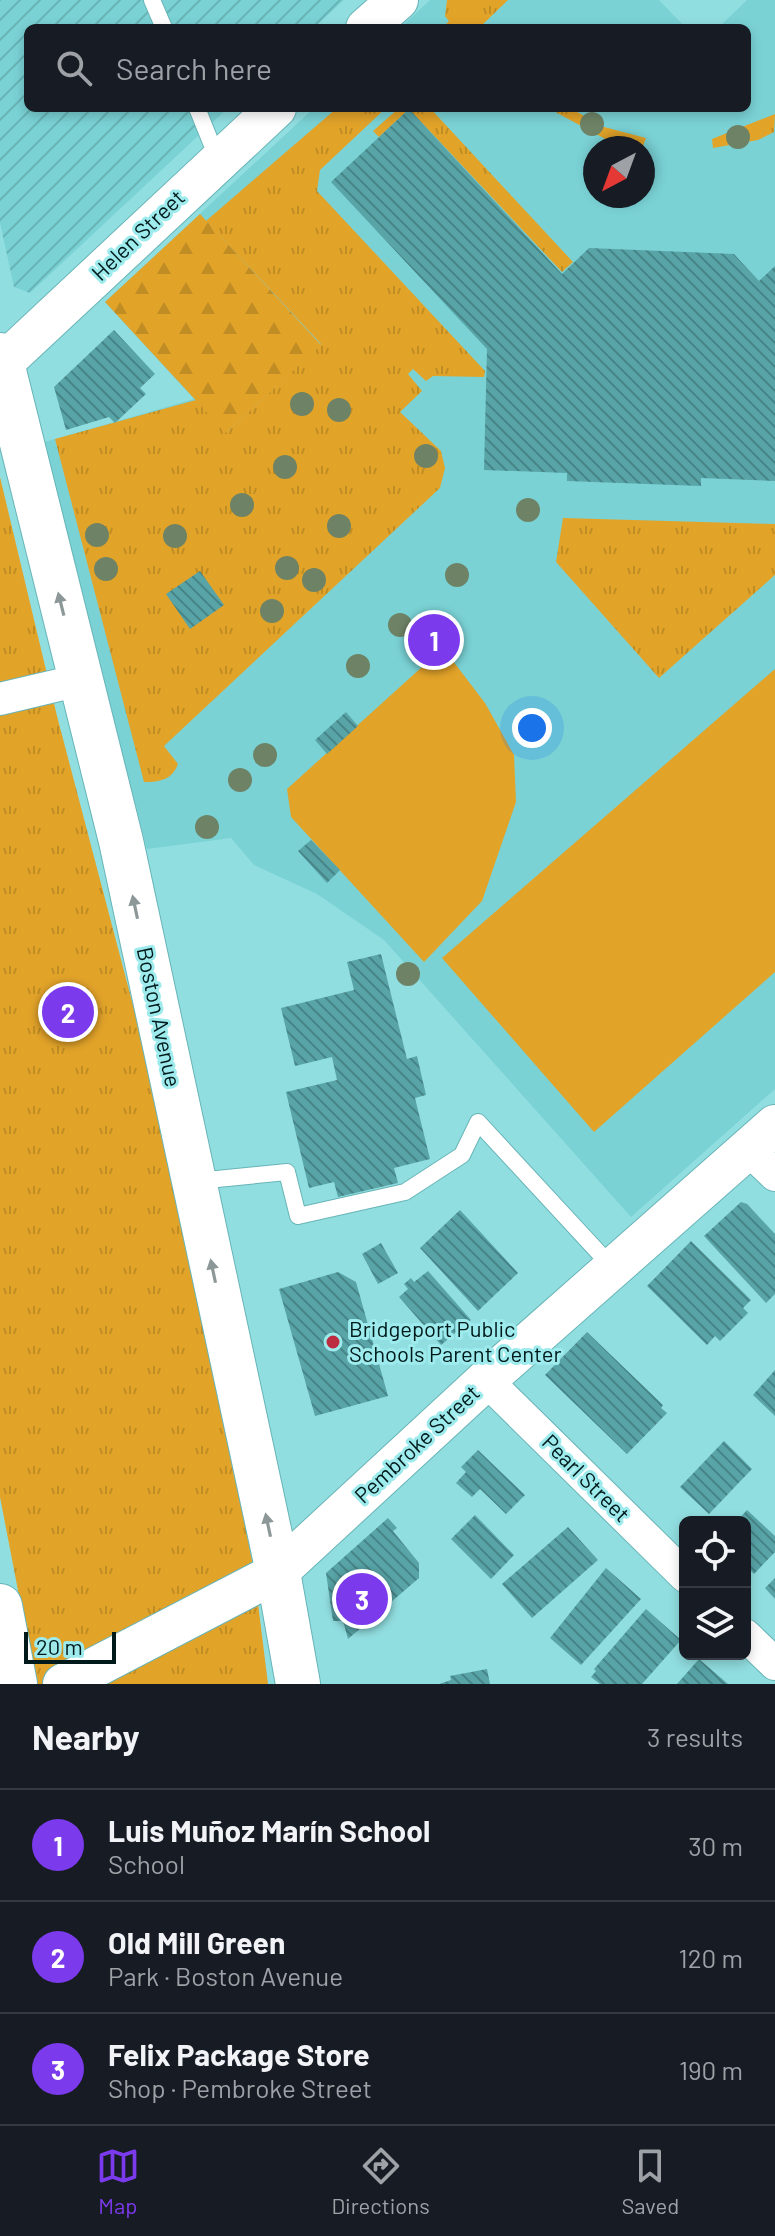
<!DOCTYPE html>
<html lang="en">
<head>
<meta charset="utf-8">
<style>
  body { margin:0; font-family:Barlow,sans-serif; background:#20242c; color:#f1f3f6 }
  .controls { position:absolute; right:24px; bottom:24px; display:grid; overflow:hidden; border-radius:12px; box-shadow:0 4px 12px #0003 }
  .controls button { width:72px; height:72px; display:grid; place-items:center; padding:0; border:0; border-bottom:2px solid #363941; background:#171b24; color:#f1f3f6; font:40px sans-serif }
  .compass { position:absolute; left:583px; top:136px; width:72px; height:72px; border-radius:50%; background:#171b24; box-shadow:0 4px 12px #0003; rotate:221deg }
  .scale { position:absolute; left:24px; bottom:20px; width:92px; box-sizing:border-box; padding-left:8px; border:4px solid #001a1b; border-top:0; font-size:22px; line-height:28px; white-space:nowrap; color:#001a1b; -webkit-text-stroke:6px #9eebed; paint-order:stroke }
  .you { position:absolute; left:532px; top:728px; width:28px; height:28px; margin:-20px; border:6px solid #fff; border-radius:50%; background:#1a73e8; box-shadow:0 0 0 12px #1a73e833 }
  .badge { display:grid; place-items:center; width:52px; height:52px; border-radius:50%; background:#7c3aed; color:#fff; font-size:26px; font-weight:700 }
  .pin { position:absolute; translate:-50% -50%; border:4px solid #fff; box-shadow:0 2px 8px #0006 }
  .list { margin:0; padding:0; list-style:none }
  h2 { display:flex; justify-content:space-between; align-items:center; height:104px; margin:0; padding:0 32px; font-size:34px }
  h2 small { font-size:26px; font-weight:400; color:#9ea1a6 }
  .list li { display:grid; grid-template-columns:52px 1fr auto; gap:24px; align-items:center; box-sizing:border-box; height:112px; padding:0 32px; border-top:2px solid #363941 }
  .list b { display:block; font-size:30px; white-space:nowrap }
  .list p { margin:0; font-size:26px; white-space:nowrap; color:#9ea1a6 }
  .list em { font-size:26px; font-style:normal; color:#9ea1a6 }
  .icon { flex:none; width:44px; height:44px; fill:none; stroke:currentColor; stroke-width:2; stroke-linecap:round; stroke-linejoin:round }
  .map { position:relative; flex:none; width:775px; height:1684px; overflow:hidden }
  .search { position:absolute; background:#171b24; box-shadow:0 4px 12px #0003; left:24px; right:24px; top:24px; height:88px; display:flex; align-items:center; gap:20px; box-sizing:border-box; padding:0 28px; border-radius:12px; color:#9ea1a6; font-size:30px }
  .sheet { height:440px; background:#171b24 }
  nav { display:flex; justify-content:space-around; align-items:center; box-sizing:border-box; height:112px; border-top:2px solid #363941; background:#171b24; font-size:22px; color:#9ea1a6 }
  nav a { display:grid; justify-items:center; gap:4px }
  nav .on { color:#7c3aed }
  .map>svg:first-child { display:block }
  .built { fill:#7ad2d5; fill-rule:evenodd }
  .industrial { fill:url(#industrial-furrows) }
  .grass { fill:url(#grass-tufts) }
  .forest { fill:url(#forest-firs) }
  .pitch { fill:#e2a329 }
  .building { fill:url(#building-back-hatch) }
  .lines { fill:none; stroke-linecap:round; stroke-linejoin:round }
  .service-casing { stroke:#68b4b7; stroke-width:18 }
  .minor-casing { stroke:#68b4b7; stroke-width:34 }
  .tertiary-casing { stroke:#68b4b7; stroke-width:42 }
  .primary-casing { stroke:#68b4b7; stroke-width:46 }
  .service { stroke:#fff; stroke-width:16 }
  .minor { stroke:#fff; stroke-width:32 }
  .tertiary { stroke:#fff; stroke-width:40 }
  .primary { stroke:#fff; stroke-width:44 }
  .tree { fill:#6e8366 }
  .oneway { fill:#8c9898 }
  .poi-dot { fill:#bd2d41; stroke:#9eebed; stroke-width:3 }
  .labels { text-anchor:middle; stroke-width:6; stroke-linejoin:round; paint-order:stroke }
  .street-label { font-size:22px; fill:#001a1b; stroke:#9eebed }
  .poi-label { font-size:22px; fill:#001a1b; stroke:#9eebed; text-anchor:start }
</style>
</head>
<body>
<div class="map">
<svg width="775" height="1684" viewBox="0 0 775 1684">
  <defs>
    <pattern id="industrial-furrows" width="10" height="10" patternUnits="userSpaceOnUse" patternTransform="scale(2)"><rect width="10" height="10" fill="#7ad2d5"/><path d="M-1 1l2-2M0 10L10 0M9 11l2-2" fill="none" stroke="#68b4b6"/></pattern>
    <pattern id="grass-tufts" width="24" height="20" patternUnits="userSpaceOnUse" patternTransform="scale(2)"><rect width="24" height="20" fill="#e2a329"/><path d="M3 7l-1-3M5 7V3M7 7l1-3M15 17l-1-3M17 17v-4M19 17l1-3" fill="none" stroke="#c08c24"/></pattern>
    <pattern id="forest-firs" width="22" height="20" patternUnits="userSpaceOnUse" patternTransform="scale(2)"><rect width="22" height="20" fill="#e2a329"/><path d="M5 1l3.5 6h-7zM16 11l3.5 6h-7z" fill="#c08c24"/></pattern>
    <pattern id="building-back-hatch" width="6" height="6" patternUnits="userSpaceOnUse" patternTransform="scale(2)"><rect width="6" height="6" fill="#58a4a7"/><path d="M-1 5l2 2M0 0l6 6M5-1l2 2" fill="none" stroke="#468587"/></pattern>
  </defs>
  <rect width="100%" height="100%" fill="#91dee0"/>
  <path class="built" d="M430 0H659L686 28H400Z
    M747 0H775V1089L631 1217 384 940 317 894 254 865 231 838 147 849 41 443 194 399 105 302 314 108H747V28H718ZM595 148H643V196H595Z"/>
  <path class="industrial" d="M0 0H344L314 28H28V108H228L30 293 14 287 0 223Z"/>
  <path class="grass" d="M447 0H508L479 28H442L449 21 445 16Z
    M337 108H386L320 170 317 191 485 371 484 377 433 376 426 381 413 369 408 374 422 391 400 412 441 451 445 468 440 488 164 746 178 764C172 780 160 782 144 782L55 439 196 400 227 432 321 344 206 221Z
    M399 108H430L573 262 562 272 409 109 379 137 373 131Z
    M548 108H570L604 127 646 138 643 146 609 141Z
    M775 114 774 132 758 140 713 148 712 139Z
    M0 477 57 716 176 1169 254 1571 268 1684H36L0 1497Z
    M563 518 775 524V575L659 678 556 562Z"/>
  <path class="forest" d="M200 214 321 345 226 433 105 302Z"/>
  <path class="pitch" d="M443 648 485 703 514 755 516 802 482 901 424 962 291 817 287 789Z
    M775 669V972L594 1132 442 958Z"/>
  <path class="building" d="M409 109 562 274 589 248 734 254 759 281 775 266V481L701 478V486L567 481V473L484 470 487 349 331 182Z
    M114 330 155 374 140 388 146 394 115 423 109 417 66 430 54 387Z
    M200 571 224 605 190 629 166 594Z
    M346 712 358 726 327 754 315 740Z
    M311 840 340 870 327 883 298 851Z
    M381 954 407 1059 417 1056 426 1095 415 1098 430 1159 394 1168 398 1183 338 1197 334 1182 309 1188 286 1092 337 1080 332 1057 295 1066 281 1008 354 990 347 962Z
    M741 1202 747 1204 775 1234V1294L766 1303 704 1236Z
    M460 1210 518 1273 478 1311 420 1248Z
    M691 1241 751 1300 743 1308 748 1313 720 1341 715 1336 707 1345 647 1286Z
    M381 1243 398 1273 378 1284 362 1254Z
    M428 1271 471 1320 441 1345 399 1297 408 1289 404 1284 411 1278 414 1282Z
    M338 1272 356 1282 388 1396 315 1416 279 1289Z
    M587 1332 663 1405 661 1408 667 1413 627 1454 545 1375Z
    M775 1370V1416L753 1395Z
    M724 1441 752 1469 709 1514 680 1487Z
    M478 1450 525 1495 506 1514 480 1489 472 1497 456 1483 466 1472 461 1467Z
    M747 1510 775 1536V1552L754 1574 745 1565V1522H736Z
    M475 1515 514 1555 491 1579 451 1539Z
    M388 1518 397 1528 393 1531 419 1563V1578L348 1639 343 1621H333L326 1573Z
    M568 1527 598 1560 532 1618 502 1584Z
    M606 1568 641 1599 581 1665 550 1638Z
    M775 1578V1599L765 1588Z
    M646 1609 681 1640 642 1684H600L591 1677 596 1671 594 1669Z
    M699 1659 728 1684H677Z
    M487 1669 490 1684H439L451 1680 450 1676Z"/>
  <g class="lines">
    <defs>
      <path id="service" d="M152 0 164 28
        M197 108 218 160
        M197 1181 287 1172 298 1216 405 1192 462 1155 478 1122 612 1267"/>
      <path id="minor" d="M0 699 80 680
        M748 1149 775 1175
        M486 1380 685 1576
        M745 1635 775 1664"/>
      <path id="tertiary" d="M366 28 398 0
        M2 364 276 108
        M63 1684 278 1572 486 1380 775 1125"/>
      <path id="primary" d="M0 355 121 841 278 1572 298 1684
        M0 1606 15 1684"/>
    </defs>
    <use href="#service" class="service-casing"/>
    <use href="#minor" class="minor-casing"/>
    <use href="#tertiary" class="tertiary-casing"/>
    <use href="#primary" class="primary-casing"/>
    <use href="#service" class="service"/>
    <use href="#minor" class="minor"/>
    <use href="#tertiary" class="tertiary"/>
    <use href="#primary" class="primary"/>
  </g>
  <g class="tree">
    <circle cx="592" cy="124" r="12"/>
    <circle cx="738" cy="137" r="12"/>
    <circle cx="302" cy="404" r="12"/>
    <circle cx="339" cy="410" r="12"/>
    <circle cx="426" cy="456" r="12"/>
    <circle cx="285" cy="467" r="12"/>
    <circle cx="242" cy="505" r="12"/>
    <circle cx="528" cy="510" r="12"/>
    <circle cx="339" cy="526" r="12"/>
    <circle cx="97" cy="535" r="12"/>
    <circle cx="175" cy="536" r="12"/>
    <circle cx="287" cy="568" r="12"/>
    <circle cx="106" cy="569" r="12"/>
    <circle cx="457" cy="575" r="12"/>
    <circle cx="314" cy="580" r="12"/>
    <circle cx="272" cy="611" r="12"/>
    <circle cx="400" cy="625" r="12"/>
    <circle cx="358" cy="666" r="12"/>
    <circle cx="265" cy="755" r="12"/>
    <circle cx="240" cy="780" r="12"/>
    <circle cx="207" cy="827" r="12"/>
    <circle cx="408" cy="974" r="12"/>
  </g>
  <defs><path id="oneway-solid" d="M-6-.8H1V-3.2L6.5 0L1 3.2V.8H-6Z" transform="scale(2)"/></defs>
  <g class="oneway">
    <use href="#oneway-solid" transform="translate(61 604) rotate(-104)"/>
    <use href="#oneway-solid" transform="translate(135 907) rotate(-102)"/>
    <use href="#oneway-solid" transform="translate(213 1271) rotate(-102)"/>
    <use href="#oneway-solid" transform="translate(268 1525) rotate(-102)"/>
  </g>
  <circle class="poi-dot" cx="333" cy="1342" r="8"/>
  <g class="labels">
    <g class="street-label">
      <text transform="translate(138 235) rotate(-44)" y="8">Helen Street</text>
      <text transform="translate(159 1017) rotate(78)" y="8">Boston Avenue</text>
      <text transform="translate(417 1444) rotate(-43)" y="8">Pembroke Street</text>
      <text transform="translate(586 1478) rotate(45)" y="8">Pearl Street</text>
    </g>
    <g class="poi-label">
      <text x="349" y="1337">Bridgeport Public<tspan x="349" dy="25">Schools Parent Center</tspan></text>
    </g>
  </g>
</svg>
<div class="controls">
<button><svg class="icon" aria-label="locate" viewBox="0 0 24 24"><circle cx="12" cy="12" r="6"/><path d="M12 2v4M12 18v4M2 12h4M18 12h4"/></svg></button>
<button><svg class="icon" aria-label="layers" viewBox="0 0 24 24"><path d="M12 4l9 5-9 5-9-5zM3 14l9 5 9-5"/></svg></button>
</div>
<svg class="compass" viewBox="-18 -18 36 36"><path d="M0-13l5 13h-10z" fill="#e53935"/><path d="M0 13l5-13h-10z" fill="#9ea1a6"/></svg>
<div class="scale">20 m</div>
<div class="you"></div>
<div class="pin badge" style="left:434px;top:640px">1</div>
<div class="pin badge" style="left:68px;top:1012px">2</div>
<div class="pin badge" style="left:362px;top:1599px">3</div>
<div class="search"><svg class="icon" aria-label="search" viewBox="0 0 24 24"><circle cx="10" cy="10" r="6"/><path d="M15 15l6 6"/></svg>Search here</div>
</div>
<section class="sheet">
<h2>Nearby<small>3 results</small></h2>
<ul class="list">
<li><span class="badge">1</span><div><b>Luis Muñoz Marín School</b><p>School</p></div><em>30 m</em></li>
<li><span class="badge">2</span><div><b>Old Mill Green</b><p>Park · Boston Avenue</p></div><em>120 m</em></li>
<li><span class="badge">3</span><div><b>Felix Package Store</b><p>Shop · Pembroke Street</p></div><em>190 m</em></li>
</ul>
</section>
<nav>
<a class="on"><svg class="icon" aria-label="map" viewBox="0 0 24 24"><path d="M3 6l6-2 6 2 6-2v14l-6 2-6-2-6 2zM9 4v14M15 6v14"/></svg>Map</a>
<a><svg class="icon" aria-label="directions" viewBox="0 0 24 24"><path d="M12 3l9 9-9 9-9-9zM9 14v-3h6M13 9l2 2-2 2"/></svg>Directions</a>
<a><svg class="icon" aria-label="saved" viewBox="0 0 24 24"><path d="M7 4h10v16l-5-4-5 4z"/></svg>Saved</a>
</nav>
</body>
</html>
